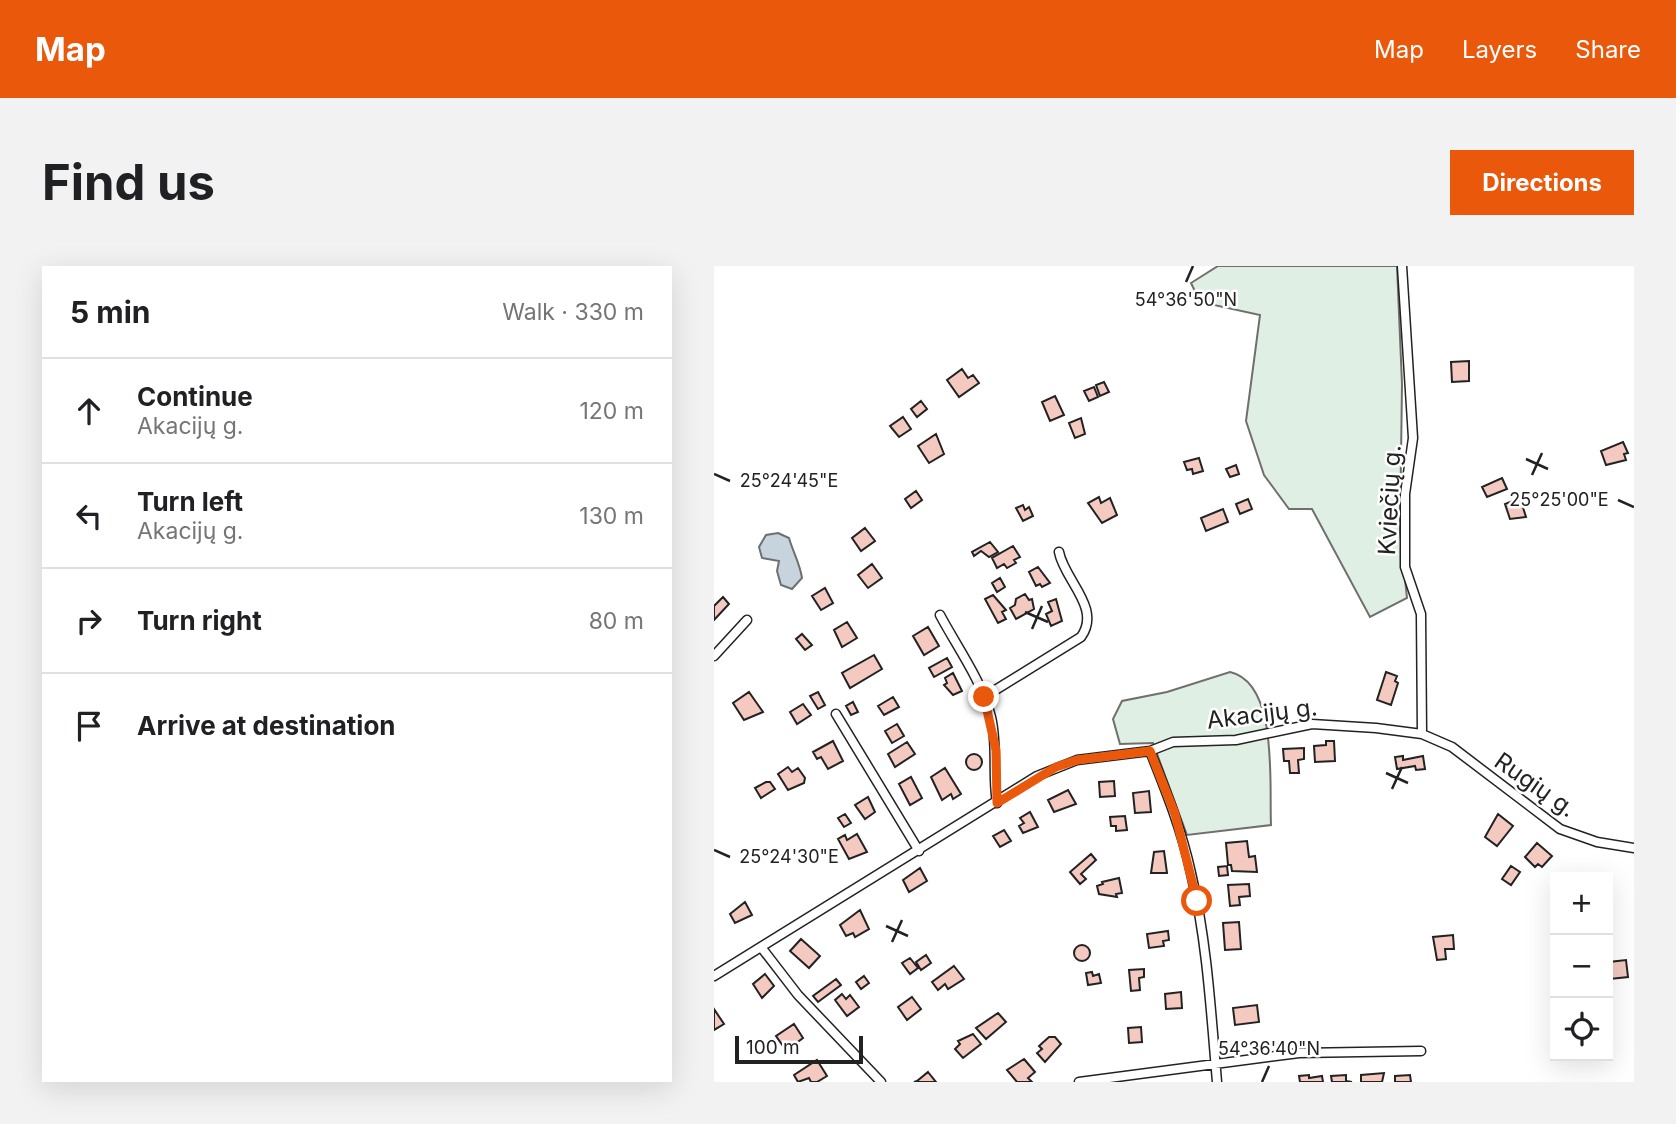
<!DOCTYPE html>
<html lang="en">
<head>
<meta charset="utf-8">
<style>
  body { margin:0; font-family:Inter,sans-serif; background:#f2f2f2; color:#202124 }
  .controls { position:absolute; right:21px; bottom:21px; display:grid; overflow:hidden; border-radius:0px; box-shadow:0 7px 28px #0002 }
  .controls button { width:63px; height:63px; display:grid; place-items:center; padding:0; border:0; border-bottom:2px solid #e0e0e0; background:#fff; color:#202124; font:35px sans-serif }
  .scale { position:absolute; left:21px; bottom:18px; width:128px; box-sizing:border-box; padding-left:7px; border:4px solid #222; border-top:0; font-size:19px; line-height:24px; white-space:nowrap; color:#222; -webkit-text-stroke:5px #fff; paint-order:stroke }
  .stop { position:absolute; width:21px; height:21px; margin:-16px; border:5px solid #ea580c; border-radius:50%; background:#fff }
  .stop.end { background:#ea580c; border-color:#fff; box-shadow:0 2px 7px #0008 }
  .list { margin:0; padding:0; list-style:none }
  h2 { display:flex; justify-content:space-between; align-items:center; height:91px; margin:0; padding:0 28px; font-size:30px }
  h2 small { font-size:23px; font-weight:400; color:#757577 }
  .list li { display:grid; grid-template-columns:46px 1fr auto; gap:21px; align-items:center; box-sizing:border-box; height:105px; padding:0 28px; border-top:2px solid #e0e0e0 }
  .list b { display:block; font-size:26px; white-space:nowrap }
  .list p { margin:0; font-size:23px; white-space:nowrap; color:#757577 }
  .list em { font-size:23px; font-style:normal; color:#757577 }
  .icon { flex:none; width:38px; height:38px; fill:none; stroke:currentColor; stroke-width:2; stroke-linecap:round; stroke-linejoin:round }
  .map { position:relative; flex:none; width:920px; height:816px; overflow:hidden; border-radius:0px }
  header { display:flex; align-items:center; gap:42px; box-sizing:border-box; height:98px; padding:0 35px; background:#ea580c; color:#fff }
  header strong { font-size:33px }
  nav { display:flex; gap:38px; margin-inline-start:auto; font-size:24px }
  .intro { display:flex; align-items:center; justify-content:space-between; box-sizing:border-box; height:168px; padding:0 42px }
  h1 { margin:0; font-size:49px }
  .button { padding:18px 32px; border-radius:0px; background:#ea580c; color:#fff; font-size:24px; font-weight:700 }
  main { display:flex; gap:42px; padding:0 42px }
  aside { flex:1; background:#fff; border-radius:0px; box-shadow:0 7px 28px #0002 }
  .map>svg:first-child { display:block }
  .green { fill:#e0efe3; stroke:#6f6f6f; stroke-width:2 }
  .water { fill:#c7d3dd; stroke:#6f6f6f; stroke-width:2 }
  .building { fill:#f3c9c0; stroke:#222; stroke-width:2 }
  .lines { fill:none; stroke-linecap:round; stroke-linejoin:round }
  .street-casing { stroke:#222; stroke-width:11 }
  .street { stroke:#fff; stroke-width:8 }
  .route { stroke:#ea580c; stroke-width:9 }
  .ticks { fill:none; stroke:#222; stroke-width:2.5 }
  .labels { text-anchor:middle; stroke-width:5; stroke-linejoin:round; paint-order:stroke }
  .street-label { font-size:24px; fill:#222; stroke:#fff }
  .ticks-label { font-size:18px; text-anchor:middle; fill:#222; stroke:#fff; stroke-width:5; stroke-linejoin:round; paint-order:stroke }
</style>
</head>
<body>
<header>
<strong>Map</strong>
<nav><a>Map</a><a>Layers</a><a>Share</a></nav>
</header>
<div class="intro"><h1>Find us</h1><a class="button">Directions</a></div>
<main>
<aside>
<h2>5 min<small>Walk · 330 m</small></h2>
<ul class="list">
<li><svg class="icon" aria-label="ahead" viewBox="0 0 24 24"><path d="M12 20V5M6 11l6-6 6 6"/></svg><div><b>Continue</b><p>Akacijų g.</p></div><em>120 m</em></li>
<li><svg class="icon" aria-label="left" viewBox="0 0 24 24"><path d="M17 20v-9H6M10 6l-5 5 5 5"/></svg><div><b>Turn left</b><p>Akacijų g.</p></div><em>130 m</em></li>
<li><svg class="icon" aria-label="right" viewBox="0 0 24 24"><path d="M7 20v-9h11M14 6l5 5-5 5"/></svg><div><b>Turn right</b></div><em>80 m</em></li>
<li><svg class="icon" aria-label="arrive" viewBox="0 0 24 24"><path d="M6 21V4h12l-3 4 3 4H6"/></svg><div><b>Arrive at destination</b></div></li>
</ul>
</aside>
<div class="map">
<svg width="920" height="816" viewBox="0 0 920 816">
  <rect width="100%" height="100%" fill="#fff"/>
  <path class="green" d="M504 0H683L688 118 686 266 693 332 656 351 598 243H575L550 209 532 155 546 49 486 36 477 17Z
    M516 406C565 417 555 519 557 559L473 569 439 477 406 478 399 453 408 435 453 426Z"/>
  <path class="water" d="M64 267 75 272C79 286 86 298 88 312L78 323 67 319 63 305 65 295 48 292 45 281 52 269Z"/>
  <path class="building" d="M755 95V115L738 116 737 96Z
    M248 103 254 112 259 109 265 117 245 131 233 114Z
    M390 116 395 126 386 130 382 119Z
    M380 121 384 131 375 135 370 125Z
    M341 130 350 149 336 155 328 136Z
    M207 135 213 143 203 151 197 143Z
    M189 151 197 163 185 171 176 160Z
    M367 152 371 168 361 172 355 157Z
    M222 168 230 188 215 197 204 180Z
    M909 176 914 187 910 188 912 194 892 199 887 185Z
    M485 192 489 205 479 208 478 203 473 204 470 196Z
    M522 199 525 208 516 211 512 203Z
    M788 212 793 223 773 231 768 221Z
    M202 225 208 234 197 242 191 233Z
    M385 231 387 237 396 232 403 249 388 257 374 237Z
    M806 232 812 251 796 253 791 238Z
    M534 233 538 243 526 248 522 238Z
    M309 239 311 244 315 241 319 250 309 255 302 242Z
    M509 243 514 256 492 265 487 252Z
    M151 262 161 275 147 285 138 272Z
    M276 276 284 286 275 291 267 285 260 290 258 286Z
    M299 280 306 291 300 294 302 297 293 302 290 298 283 302 278 292Z
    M158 298 168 312 154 322 144 309Z
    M324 301 336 317 328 321 326 318 322 320 315 306Z
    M286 312 291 321 283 326 278 317Z
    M111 322 119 337 107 344 98 330Z
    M311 328 315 334 318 333 320 343 302 353 296 342 301 339 302 333Z
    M279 329 292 344 288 346 292 353 284 357 271 333Z
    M9 331 15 338 0 354V340Z
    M342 333 348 355 337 360 332 348 338 345 334 336Z
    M133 356 143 372 128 381 120 364Z
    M214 361 225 380 210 389 199 370Z
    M88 368 98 379 91 384 82 373Z
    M160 389 168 403 136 422 128 407Z
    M233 392 238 401 220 411 215 402Z
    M672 406 683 410 681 415 684 417 677 439 663 434Z
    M239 407 248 425 239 429 230 419 233 417 231 412Z
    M35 426 49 446 30 454 19 437Z
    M104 426 111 439 104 443 96 430Z
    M179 431 185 441 170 449 164 440Z
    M139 436 144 446 137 449 132 440Z
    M89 438 97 449 83 458 76 446Z
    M183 458 190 470 178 477 171 465Z
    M119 475 129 495 114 503 107 491 103 493 99 486Z
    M612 475H620L621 495 601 496 600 480 612 479Z
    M193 476 201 488 181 501 174 488Z
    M590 482V493L584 494 585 507H576L575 495H570L569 483Z
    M252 496a8 8 0 1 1 16 0a8 8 0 1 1-16 0Z
    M689 490V494L709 490 711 503 702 504 701 500 683 503 681 491Z
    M74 501 78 506 84 502 91 512 90 517 74 524 64 508Z
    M231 502 247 528 239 533 237 528 228 534 217 511Z
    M197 511 208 532 196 539 185 518Z
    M400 515 401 530 386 531 385 516Z
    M52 516H56L61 523 47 532 41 522Z
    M354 524 362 538 340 546 334 534Z
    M435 525 437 546 421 547 419 527Z
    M154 531 161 546 151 553 141 539Z
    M316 546 324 561 309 567 305 560 310 557 306 552Z
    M131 548 137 557 130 561 124 552Z
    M784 548 799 560 783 580 771 571Z
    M411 550 413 564 402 565V560H397L396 551Z
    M290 564 297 575 286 581 279 570Z
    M143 568 153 586 135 593 124 573 131 569 133 574Z
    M533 575 535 591 541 590 543 606 518 605 517 599H514L512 577Z
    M823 577 838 590 828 601 824 598 821 601 811 591Z
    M450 585 453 607H437L440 586Z
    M377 588 382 594 367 608 372 613 366 618 356 606Z
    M513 600 514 609 505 610 504 601Z
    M797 600 806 606 797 619 788 613Z
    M206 602 213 615 195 626 189 614Z
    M405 612 408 627 402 628 403 631 385 628 383 620 389 618 388 616Z
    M535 618 536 630 525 631 526 639 516 640 514 619Z
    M31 636 38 649 21 657 16 648Z
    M146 644 155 663 141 671 139 667 132 670 126 659Z
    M525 656 527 683 511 684 509 657Z
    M454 665 455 674 449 675 450 680 435 682 433 668Z
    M739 669 740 683H731L732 693 723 694 719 671Z
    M87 673 106 690 95 702 76 685Z
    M360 687a8 8 0 1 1 16 0a8 8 0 1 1-16 0Z
    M212 689 217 697 207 704 202 696Z
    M196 692 204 702 196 708 188 697Z
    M912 694 914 711 896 713 895 696Z
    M240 700 250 713 234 723 231 718 224 724 218 716Z
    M430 703V711L425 712 426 724 417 725 415 704Z
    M378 706 379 710 385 708 387 717 374 719 372 707Z
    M51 708 60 720 48 732 39 718Z
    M150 710 155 717 147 723 142 716Z
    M122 713 127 719 104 736 99 730Z
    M467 726 468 742 452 743 451 728Z
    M128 728 132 733 136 729 145 741 133 750 121 734Z
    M198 731 207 743 193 754 184 741Z
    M543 739 545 756 521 759 519 742Z
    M0 743 10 758 0 764Z
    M284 747 292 756 272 773 262 762Z
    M80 758 89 772 77 781 74 776 69 780 62 770Z
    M427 761 428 776 415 777 414 762Z
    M259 768 267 778 249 792 241 783 246 778 244 775Z
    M335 771H341L347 778 331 796 323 787 328 783 325 780Z
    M310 793 321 806 314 812 318 816H303L293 804Z
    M103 794 113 810 103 816H97L95 812 84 816 80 809Z
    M214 806 222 816H200L203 815Z
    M670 807 668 816H647V809Z
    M595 809V812L608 810 609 816H586L585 810Z
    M632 809V815L638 816H618L617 810Z
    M696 809 697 816H681V810Z"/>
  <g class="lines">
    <defs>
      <path id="street" d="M688 0 699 172 691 228V301L707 348 708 468
        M226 349C243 381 268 415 277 451 284 480 278 508 283 537
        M0 390 33 354
        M270 431 367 371C388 342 350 314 345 286
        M122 448 205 585
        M436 485C452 525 468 565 477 607 493 675 497 746 503 816
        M47 681 84 729 167 816
        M0 710 323 510 363 494 436 485 459 476 522 474 598 458 662 462 708 468 738 481 846 563 883 576 920 582
        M365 816 585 787 707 785"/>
    </defs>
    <use href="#street" class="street-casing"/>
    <use href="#street" class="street"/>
  </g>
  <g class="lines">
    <path class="route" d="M270 431 282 484 283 537 342 501 363 494 436 485 461 548 483 635"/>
  </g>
  <path class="ticks" d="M472 16 479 0M812 193 834 203M0 208 16 215M818 209 828 187M904 234 920 241M311 346 334 356M318 363 328 340M672 507 694 517M678 523 688 501M0 584 16 591M172 660 194 670M178 676 188 654M548 816 555 800"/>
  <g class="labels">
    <g class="street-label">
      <text transform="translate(676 234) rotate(-87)" y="8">Kviečių g.</text>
      <text transform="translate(548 448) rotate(-7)" y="8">Akacijų g.</text>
      <text transform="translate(821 519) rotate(35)" y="8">Rugių g.</text>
    </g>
  </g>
  <g class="ticks-label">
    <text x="472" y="40">54°36'50"N</text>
    <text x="75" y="221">25°24'45"E</text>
    <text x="845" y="240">25°25'00"E</text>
    <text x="75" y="597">25°24'30"E</text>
    <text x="555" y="789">54°36'40"N</text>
  </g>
</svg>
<div class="controls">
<button>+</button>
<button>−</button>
<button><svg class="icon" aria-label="locate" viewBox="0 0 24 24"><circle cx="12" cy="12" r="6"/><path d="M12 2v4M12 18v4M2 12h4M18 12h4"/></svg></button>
</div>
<div class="scale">100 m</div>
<div class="stop" style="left:483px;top:635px"></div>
<div class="stop end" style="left:270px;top:431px"></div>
</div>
</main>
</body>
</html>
